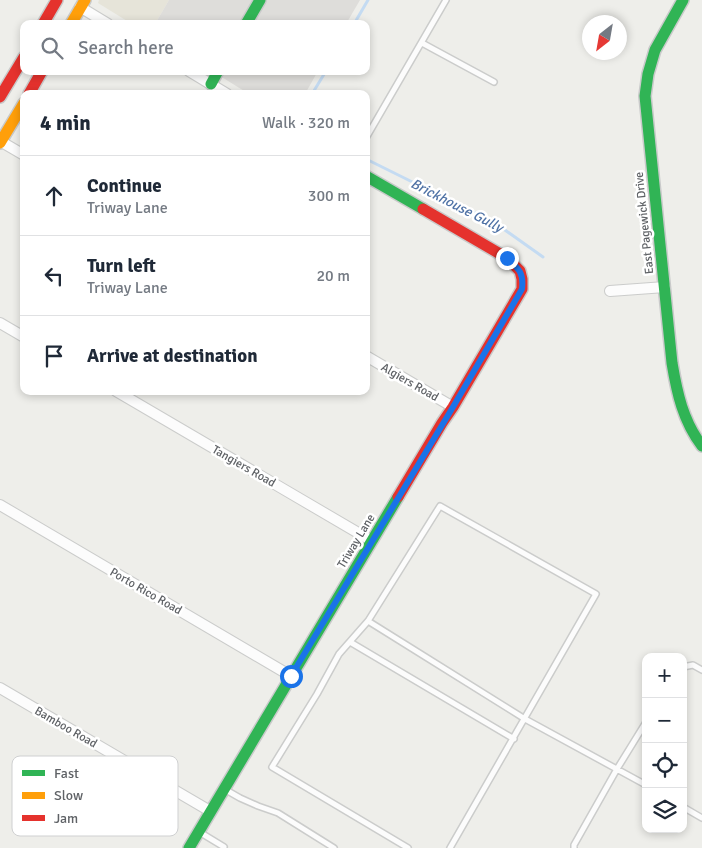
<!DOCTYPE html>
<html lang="en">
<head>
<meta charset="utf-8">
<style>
  body { margin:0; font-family:Signika,sans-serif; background:#f2f2f3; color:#1f2937 }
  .controls { position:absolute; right:15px; bottom:15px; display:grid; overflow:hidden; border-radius:10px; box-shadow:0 2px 8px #0003 }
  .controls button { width:45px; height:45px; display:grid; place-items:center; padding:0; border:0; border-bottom:1px solid #e0e1e3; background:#fff; color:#1f2937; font:25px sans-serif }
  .compass { position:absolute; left:582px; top:15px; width:45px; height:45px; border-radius:50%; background:#fff; box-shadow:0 2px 8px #0003; rotate:211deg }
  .stop { position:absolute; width:15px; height:15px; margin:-11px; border:4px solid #1a73e8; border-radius:50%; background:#fff }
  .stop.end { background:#1a73e8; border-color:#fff; box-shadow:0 1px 5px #0008 }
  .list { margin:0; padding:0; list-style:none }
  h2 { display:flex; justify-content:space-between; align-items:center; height:65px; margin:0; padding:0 20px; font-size:21px }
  h2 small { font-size:16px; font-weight:400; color:#747a83 }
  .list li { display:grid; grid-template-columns:32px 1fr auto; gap:15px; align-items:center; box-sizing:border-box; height:80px; padding:0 20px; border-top:1px solid #e0e1e3 }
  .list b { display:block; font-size:19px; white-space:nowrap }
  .list p { margin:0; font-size:16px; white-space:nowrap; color:#747a83 }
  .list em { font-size:16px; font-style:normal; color:#747a83 }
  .icon { flex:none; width:28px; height:28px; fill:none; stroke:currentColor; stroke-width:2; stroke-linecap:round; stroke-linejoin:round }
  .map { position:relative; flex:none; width:702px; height:848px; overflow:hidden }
  .search { position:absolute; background:#fff; box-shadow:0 2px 8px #0003; left:20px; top:20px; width:350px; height:55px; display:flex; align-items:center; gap:12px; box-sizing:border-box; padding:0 18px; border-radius:10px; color:#747a83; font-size:19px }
  .panel { position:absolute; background:#fff; box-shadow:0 2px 8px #0003; left:20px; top:90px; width:350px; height:305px; border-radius:10px }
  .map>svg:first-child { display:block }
  .commercial { fill:#e6e4d9 }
  .industrial { fill:#deddda }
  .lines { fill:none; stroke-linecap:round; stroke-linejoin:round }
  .stream { stroke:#c4dbf2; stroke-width:3 }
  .lane-casing { stroke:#cbcccb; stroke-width:8 }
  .street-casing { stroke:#cbcccb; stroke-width:12 }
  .fast-casing { stroke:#c9caca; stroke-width:14 }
  .slow-casing { stroke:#c9caca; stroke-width:14 }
  .jam-casing { stroke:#c9caca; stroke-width:14 }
  .lane { stroke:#fcfcfc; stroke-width:5 }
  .street { stroke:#fcfcfc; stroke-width:10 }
  .fast { stroke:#30b455; stroke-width:11 }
  .slow { stroke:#ff9f0a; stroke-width:11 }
  .jam { stroke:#e5322d; stroke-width:11 }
  .route { stroke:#1a73e8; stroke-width:6 }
  .labels { text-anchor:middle; stroke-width:5; stroke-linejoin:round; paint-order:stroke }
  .street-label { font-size:12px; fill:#5f6266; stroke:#fff }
  .water-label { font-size:14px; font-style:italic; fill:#5073a6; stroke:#fff }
  .key { fill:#fff; stroke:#cfd0d1; stroke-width:1 }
  .key-label { font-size:14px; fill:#5f6266 }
</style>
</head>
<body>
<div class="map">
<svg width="702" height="848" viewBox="0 0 702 848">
  <rect width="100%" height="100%" fill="#eeeeea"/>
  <path class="commercial" d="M99 0H169L155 24H132L98 3Z"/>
  <path class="industrial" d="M169 0H360L346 24H155Z
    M212 71H318L305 94H249Z"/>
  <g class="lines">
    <path class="stream" d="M354 24 368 0
      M312 94 326 71
      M366 159 495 223 543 257"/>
    <defs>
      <path id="lane" d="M422 43 494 82
        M366 138 446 0
        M368 621 525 719 646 785
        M350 642 514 739
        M683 667 693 665 702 670
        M226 790 240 798 258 806 278 813 334 848
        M683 807 702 818
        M201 833 224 847
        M408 848 272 767 317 694 339 654 368 621 440 506 596 594 450 848
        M574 848V845L617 769 646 722"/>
      <path id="street" d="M80 7 108 24
        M189 71 227 94
        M0 141 24 155
        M610 291 665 287
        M0 323 24 337
        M366 356 453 407
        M116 391 372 541
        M0 505 291 676
        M0 688 210 811"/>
      <path id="fast" d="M683 0 655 50 648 74 645 96 672 363C677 393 683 421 702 446
        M246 24 260 0
        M211 84 218 71
        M366 176 423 209
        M189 848 398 497"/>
      <path id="slow" d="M71 24 85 0
        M0 143 24 103"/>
      <path id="jam" d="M43 24 57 0
        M29 94 42 71
        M0 97 24 57
        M398 497 442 423 453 407 522 289V279L520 271 507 258 423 209"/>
    </defs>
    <use href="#lane" class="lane-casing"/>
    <use href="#street" class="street-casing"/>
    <use href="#fast" class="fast-casing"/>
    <use href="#slow" class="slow-casing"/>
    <use href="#jam" class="jam-casing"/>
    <use href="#lane" class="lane"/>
    <use href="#street" class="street"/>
    <use href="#fast" class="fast"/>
    <use href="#slow" class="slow"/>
    <use href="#jam" class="jam"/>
  </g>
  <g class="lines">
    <path class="route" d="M291 676 453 407 522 289C524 273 519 269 507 258"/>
  </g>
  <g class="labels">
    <g class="street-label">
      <text transform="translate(644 223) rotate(-96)" y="4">East Pagewick Drive</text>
      <text transform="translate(410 382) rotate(30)" y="4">Algiers Road</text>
      <text transform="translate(244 466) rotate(30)" y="4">Tangiers Road</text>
      <text transform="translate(356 541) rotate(-59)" y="4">Triway Lane</text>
      <text transform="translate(146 591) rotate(30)" y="4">Porto Rico Road</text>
      <text transform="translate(66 727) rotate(30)" y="4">Bamboo Road</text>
    </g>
    <g class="water-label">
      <text transform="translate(457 205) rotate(27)" y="5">Brickhouse Gully</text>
    </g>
  </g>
  <rect x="12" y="756" width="166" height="80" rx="8" class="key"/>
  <rect x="22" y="770" width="23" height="6" fill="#30b455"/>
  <rect x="22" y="792" width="23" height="7" fill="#ff9f0a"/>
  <rect x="22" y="815" width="23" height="6" fill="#e5322d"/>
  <g class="key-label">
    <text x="54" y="778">Fast</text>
    <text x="54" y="800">Slow</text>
    <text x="54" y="823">Jam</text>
  </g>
</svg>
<div class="controls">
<button>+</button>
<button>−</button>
<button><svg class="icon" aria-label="locate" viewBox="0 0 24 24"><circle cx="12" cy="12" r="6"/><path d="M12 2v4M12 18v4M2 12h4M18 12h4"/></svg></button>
<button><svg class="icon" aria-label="layers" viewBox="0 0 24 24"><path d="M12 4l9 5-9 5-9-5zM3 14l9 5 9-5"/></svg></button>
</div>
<svg class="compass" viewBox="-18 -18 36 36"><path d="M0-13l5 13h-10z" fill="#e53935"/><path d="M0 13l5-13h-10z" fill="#747a83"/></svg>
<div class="stop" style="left:291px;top:676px"></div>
<div class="stop end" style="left:507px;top:258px"></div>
<div class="search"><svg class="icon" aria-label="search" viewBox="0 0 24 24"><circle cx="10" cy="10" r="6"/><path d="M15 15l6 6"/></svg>Search here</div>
<section class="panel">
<h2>4 min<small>Walk · 320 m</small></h2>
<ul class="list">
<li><svg class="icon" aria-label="ahead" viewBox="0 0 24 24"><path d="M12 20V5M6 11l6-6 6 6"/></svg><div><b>Continue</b><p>Triway Lane</p></div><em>300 m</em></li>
<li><svg class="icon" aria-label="left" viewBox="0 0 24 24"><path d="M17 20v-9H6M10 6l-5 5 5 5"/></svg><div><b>Turn left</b><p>Triway Lane</p></div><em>20 m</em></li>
<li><svg class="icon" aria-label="arrive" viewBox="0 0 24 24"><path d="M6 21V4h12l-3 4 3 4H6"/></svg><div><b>Arrive at destination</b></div></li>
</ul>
</section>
</div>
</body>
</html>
